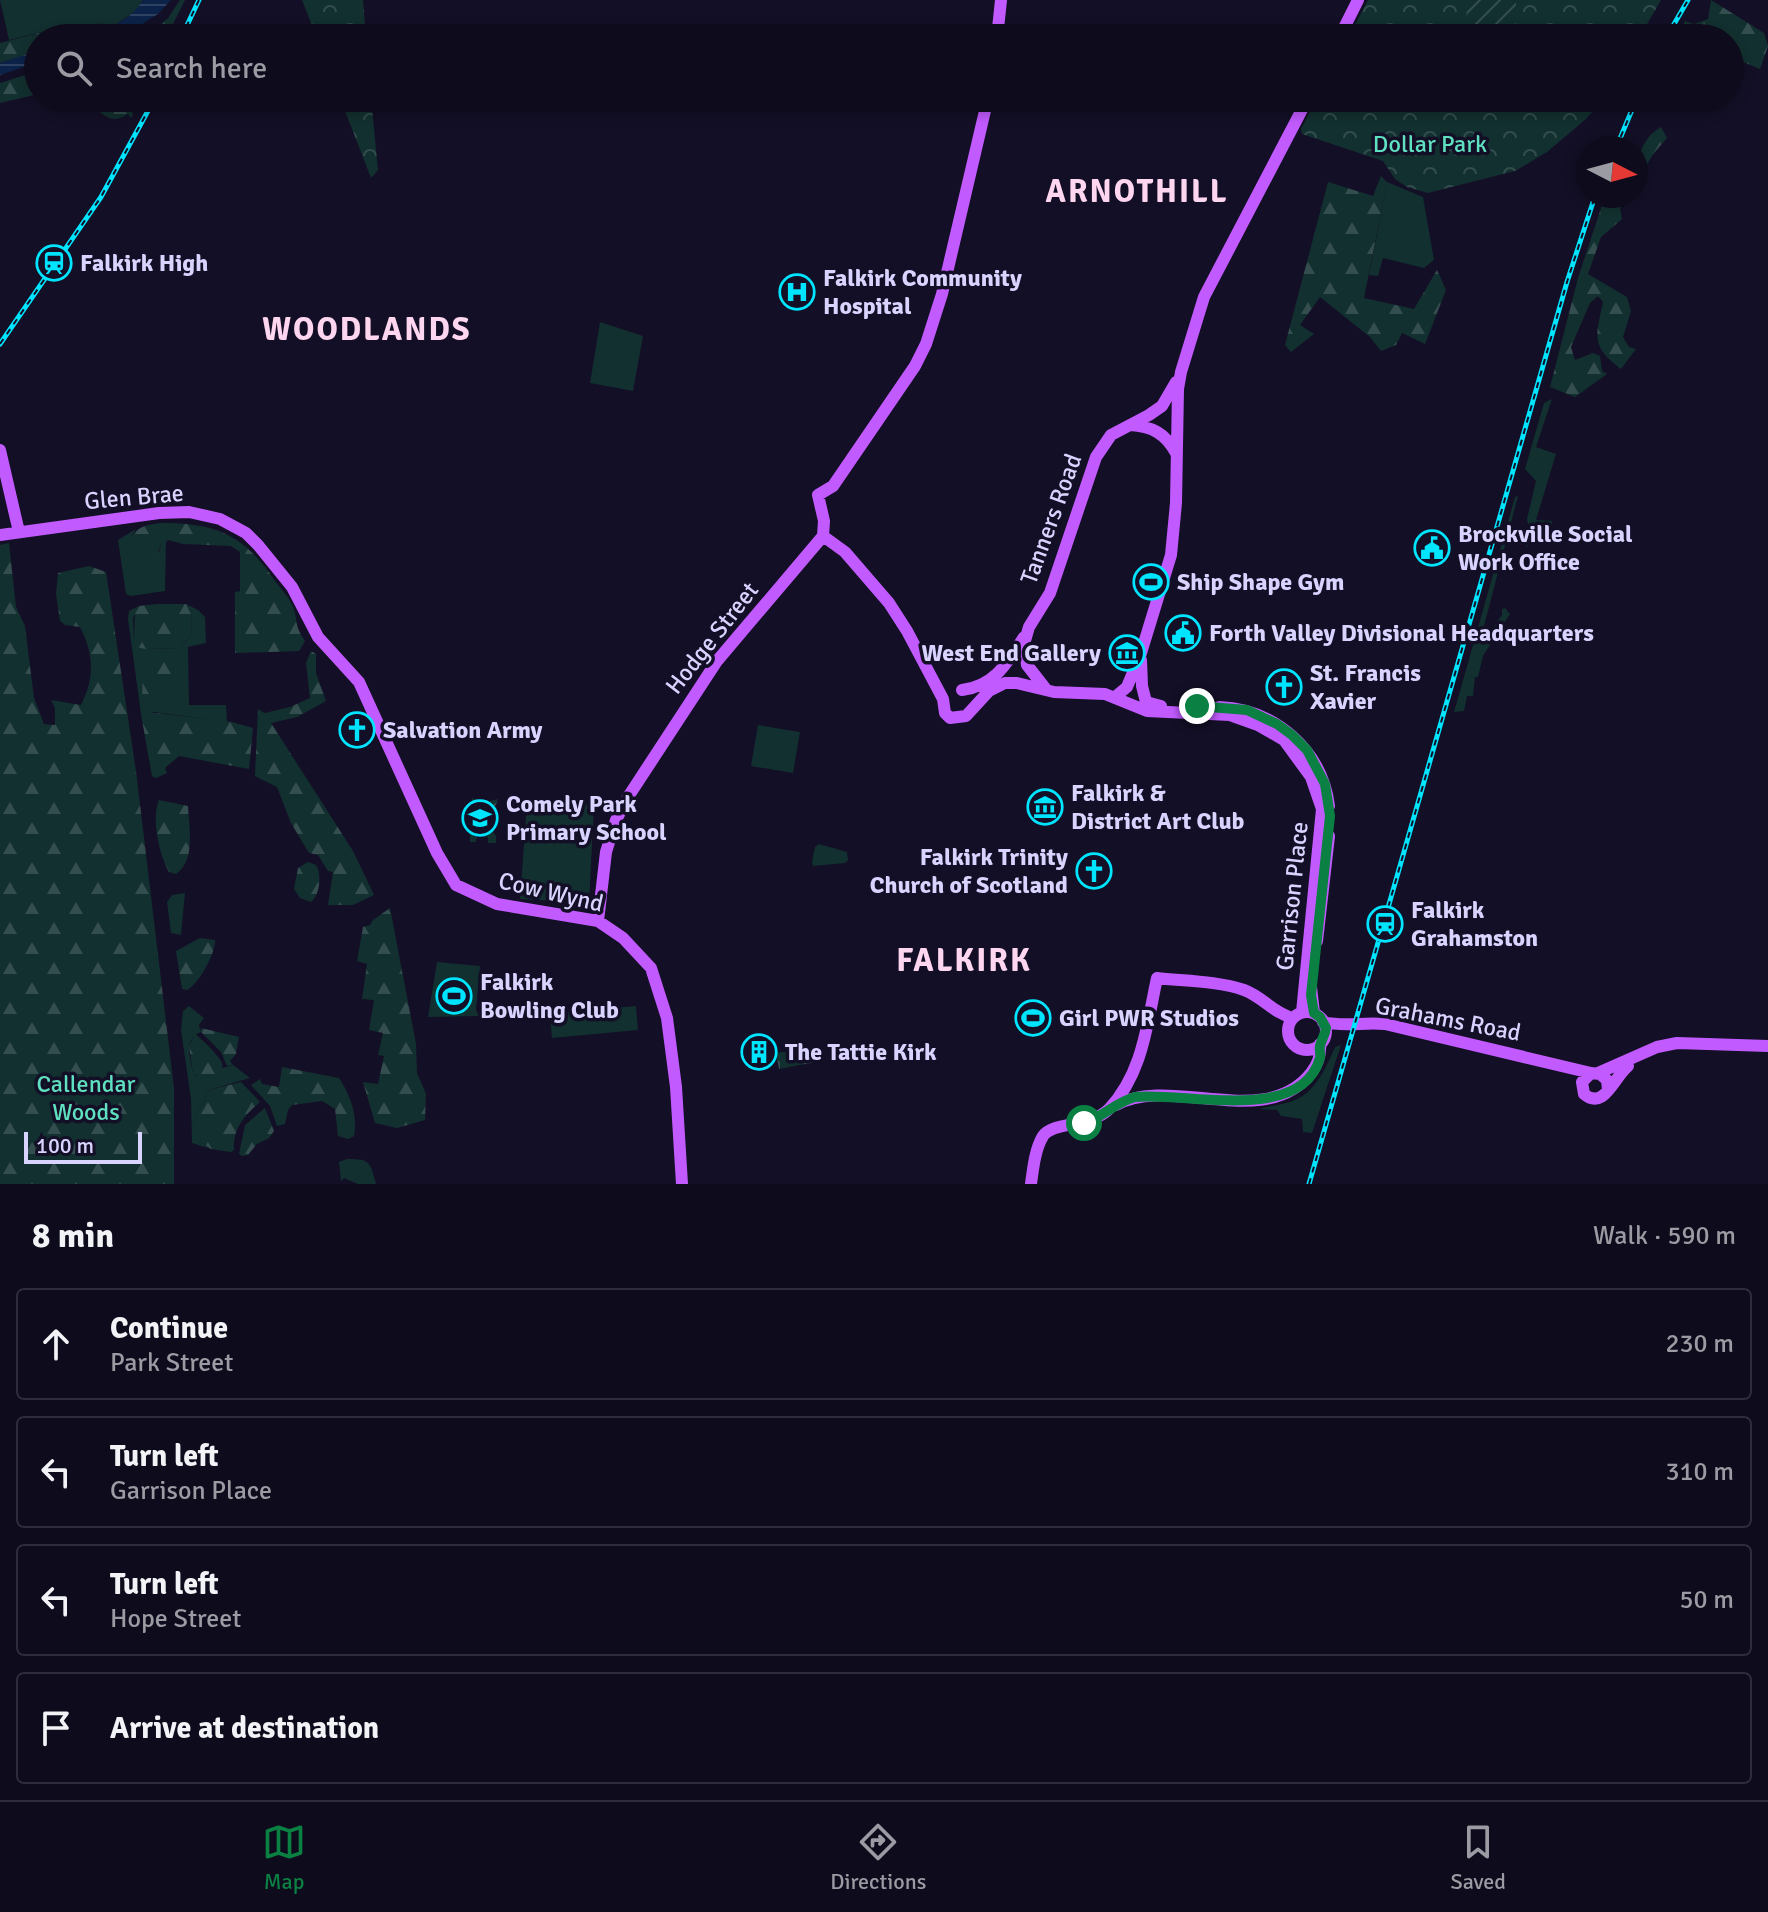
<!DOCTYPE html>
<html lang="en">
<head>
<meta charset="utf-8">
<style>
  body { margin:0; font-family:Signika,sans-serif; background:#1c1929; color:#f1f3f6 }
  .compass { position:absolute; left:1576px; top:136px; width:72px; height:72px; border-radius:50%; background:#0e0b1c; box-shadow:0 4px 12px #0003; rotate:96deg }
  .scale { position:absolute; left:24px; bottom:20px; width:118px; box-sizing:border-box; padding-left:8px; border:4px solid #d9d4ff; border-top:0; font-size:22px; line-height:28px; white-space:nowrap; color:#d9d4ff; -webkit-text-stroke:6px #130f26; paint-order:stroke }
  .stop { position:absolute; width:24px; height:24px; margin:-18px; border:6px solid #0b8043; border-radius:50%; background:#fff }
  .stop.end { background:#0b8043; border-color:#fff; box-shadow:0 2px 8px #0008 }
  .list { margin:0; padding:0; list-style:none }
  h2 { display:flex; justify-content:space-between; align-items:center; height:104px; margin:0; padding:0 32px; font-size:34px }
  h2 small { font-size:26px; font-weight:400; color:#9b9ba3 }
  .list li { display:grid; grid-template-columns:52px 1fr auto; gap:24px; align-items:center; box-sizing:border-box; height:112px; margin:0 16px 16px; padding:0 16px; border:2px solid #2e2b3b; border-radius:8px }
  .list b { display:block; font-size:30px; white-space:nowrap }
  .list p { margin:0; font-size:26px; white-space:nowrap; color:#9b9ba3 }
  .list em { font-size:26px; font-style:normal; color:#9b9ba3 }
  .icon { flex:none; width:44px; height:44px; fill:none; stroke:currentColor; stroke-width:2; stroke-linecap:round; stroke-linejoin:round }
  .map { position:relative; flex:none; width:1768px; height:1184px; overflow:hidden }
  .search { position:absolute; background:#0e0b1c; box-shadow:0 4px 12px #0003; left:24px; right:24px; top:24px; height:88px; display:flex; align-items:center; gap:20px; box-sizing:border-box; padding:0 28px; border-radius:44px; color:#9b9ba3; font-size:30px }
  .sheet { height:616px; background:#0e0b1c }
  nav { display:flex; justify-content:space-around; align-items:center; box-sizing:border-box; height:112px; border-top:2px solid #2e2b3b; background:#0e0b1c; font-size:22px; color:#9b9ba3 }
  nav a { display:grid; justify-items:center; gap:4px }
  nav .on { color:#0b8043 }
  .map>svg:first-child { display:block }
  .grass { fill:#12302f }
  .forest { fill:url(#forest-firs) }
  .cemetery { fill:url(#cemetery-stones) }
  .park { fill:url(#park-crowns) }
  .garden { fill:url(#garden-furrows) }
  .water { fill:url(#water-rules) }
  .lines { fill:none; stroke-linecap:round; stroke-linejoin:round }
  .major { stroke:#c25bff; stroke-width:12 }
  .rail-casing { stroke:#00e5ff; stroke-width:5 }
  .rail { stroke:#130f26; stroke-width:2; stroke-dasharray:6; stroke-linecap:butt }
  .route { stroke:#0b8043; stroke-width:10 }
  .labels { text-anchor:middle; stroke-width:7; stroke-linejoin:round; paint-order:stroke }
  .park-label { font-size:24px; fill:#5fe0c0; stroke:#130f26 }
  .poi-label { font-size:24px; font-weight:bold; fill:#d9d4ff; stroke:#130f26; text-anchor:start }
  .street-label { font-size:24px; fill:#d9d4ff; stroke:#130f26 }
  .district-label { font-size:32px; font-weight:bold; letter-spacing:2px; fill:#ffd6f0; stroke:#130f26 }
</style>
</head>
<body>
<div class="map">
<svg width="1768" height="1184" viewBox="0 0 1768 1184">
  <defs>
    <pattern id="forest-firs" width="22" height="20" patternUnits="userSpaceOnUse" patternTransform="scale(2)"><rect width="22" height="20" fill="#12302f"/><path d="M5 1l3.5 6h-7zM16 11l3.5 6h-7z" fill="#344d4e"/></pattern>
    <pattern id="cemetery-stones" width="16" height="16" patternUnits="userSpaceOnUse" patternTransform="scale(2)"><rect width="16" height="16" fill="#12302f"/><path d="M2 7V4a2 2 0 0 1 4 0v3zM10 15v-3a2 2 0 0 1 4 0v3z" fill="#344d4e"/></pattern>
    <pattern id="park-crowns" width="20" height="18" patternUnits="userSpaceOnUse" patternTransform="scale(2)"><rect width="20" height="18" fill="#12302f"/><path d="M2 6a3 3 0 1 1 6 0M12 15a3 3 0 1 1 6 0" fill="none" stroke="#344d4e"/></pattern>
    <pattern id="garden-furrows" width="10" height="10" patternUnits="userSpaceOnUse" patternTransform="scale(2)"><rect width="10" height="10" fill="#12302f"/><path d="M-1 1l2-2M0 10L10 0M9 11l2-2" fill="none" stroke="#344d4e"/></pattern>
    <pattern id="water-rules" width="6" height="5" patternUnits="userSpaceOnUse" patternTransform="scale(2)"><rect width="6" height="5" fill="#0c2248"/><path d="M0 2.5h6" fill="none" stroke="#2f4163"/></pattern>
  </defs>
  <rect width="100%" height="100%" fill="#130f26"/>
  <path class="grass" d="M0 0H143L137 10 111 28 104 23 58 28 9 40Z
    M1387 182 1423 197 1434 260 1424 268 1383 258 1378 276 1369 275Z
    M600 322 643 336 633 391 590 383Z
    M1552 399 1536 447 1556 454 1536 520 1552 521V526L1542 530 1527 547 1525 544 1529 530 1527 519 1536 481 1525 469 1544 403Z
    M1518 496 1483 630 1488 634 1502 615V609L1505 608 1510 614 1483 656 1478 677H1475L1473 696H1467L1464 711 1454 712 1515 497Z
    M136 529 130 538 159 552 162 543 168 540 166 543 165 591 131 596 126 594 118 540Z
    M186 604 198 610 205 617 206 643 188 647 189 705H226L227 722 154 712 141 714 128 619 129 611 139 606 133 618 134 641 146 649 180 648 192 634 191 614Z
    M758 725 800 732 793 773 751 766Z
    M527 803 594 805 589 903 520 899Z
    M819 844 847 852 848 860 845 863 813 866 812 862 815 847Z
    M185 893 181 935 171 933 167 902 172 895Z
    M437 962 480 966 476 1010 479 1016 428 1017Z
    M189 1006 204 1018 199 1025 201 1032C183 1039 190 1058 193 1073L195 1076 233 1065 250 1078 209 1090 192 1125 202 1143 211 1149 192 1143 191 1099 181 1030 183 1011Z
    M636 1006 638 1030 552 1038 550 1014Z
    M1341 1045 1312 1133 1303 1132 1302 1119 1281 1116 1277 1110 1260 1109C1271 1105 1286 1105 1297 1099 1317 1090 1327 1065 1335 1047Z
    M347 1159C371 1159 370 1162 376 1184H358L344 1178 341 1181 339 1162Z"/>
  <path class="forest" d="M180 0H185L166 38H145L168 18Z
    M1711 0 1764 33 1768 46 1760 69 1743 62H1730V38H1675L1685 21 1694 24 1708 19Z
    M104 23 111 28 79 38H38V51L0 63V43L58 28Z
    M38 71V94L0 103V83Z
    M96 98H136L131 108 133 115 131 118 128 114C113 124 104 117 93 105Z
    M1661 127 1667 138 1654 153 1636 182C1636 161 1641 138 1661 127Z
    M1381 176 1387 182 1364 298 1414 309 1437 270 1446 290 1425 344 1402 333 1396 345 1381 351 1370 337 1320 297 1300 325 1314 334 1291 352 1285 345 1328 182 1373 196Z
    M1605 196H1627L1620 208 1622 219 1601 237 1588 274 1627 297 1631 311 1623 337 1629 347 1636 349 1621 369C1590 346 1596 336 1603 302L1598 296 1590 303 1571 347 1575 360 1593 353 1600 356 1602 371 1607 374 1575 397 1550 387 1578 278Z
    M161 523C215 523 244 534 275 581 281 589 290 598 293 607 299 623 293 623 305 641L299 651 235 653V592L240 591V552L231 546 183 544 168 540 162 543 155 559 142 555 130 538C139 526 146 525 161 523Z
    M9 543 16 607 25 626 34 698 44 724 55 725V708L51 700 81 705C95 678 94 654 80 627L65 625 60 621 56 594 58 573 89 566 106 572 136 771 174 1088V1184H0V545Z
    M157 604H186L191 614 192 634 180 648 145 649 137 647 134 641 135 611 139 606Z
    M311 651 316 654V673L326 701 297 717 271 723 353 851 374 895 353 905H328L333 872 328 871 318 855 309 853 291 823 277 787 255 776 258 709 265 713 290 707 310 698 306 663Z
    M159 654 169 655C185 679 177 696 150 703L142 698 143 674 149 658Z
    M147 712 232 722 253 728 249 769 179 756 165 768 167 773 156 778 152 776 141 714Z
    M159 800 188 806C189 827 196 861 176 874L169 872C159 853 151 820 159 800Z
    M308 862 316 865C322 875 320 894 311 902L300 898 294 889 298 868Z
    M390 908 416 1044 417 1073 426 1094 425 1120 397 1128 375 1123 363 1082 378 1084 384 1056 378 1055 383 1033 369 1030 374 1000 362 999 367 964 357 961 363 927 370 925 373 920Z
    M200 938 215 940C216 953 198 985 187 990L182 989 176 951Z
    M201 1028 239 1037 236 1054 230 1061 233 1065 227 1066 221 1052 201 1032Z
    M195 1034C201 1038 220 1057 222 1063 226 1080 201 1079 193 1074L189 1046Z
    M282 1067 339 1078C350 1095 358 1115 354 1136L348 1139 338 1136 335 1109 322 1101 292 1105 288 1110 285 1124 277 1126 270 1106 251 1085 260 1079 262 1084 279 1087Z
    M241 1082 260 1102C245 1115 232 1129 234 1150L231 1152 211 1149 195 1138 192 1125 209 1090Z
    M265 1108 274 1131 269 1138 257 1144 248 1155 242 1156 239 1154 245 1125Z"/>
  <path class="cemetery" d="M783 1052 820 1056 821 1061 779 1069 776 1053Z"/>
  <path class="park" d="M302 0H363L366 38H317Z
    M1368 0H1661L1639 38H1348Z
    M340 98H371L378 170 371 178Z
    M1317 98H1604L1586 119 1547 152 1515 171 1428 193 1407 187 1395 179 1383 161 1302 134 1301 129Z"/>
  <path class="garden" d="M1467 0H1516V28L1466 27Z
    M472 798 478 800 480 806 488 807 490 801 498 799 493 812 492 831 496 836V843H488V837L477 836 476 842H470V834L474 830 475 809 472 805Z"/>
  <path class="water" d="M143 0H171L158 14 120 38H79C104 30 128 24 143 0Z
    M38 51V62L0 75V63Z"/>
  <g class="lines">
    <path class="major" d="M997 38 1001 0
      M1339 38 1358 0
      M1130 425C1152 426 1166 434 1176 453
      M0 450 19 532
      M0 535 159 513 189 512 220 519 246 533 258 545 292 587 318 637 359 682 437 853 456 885 497 904 598 921 623 938 651 968 667 1018 676 1087 682 1184
      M823 536 845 552 889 603 907 631 943 699 945 713 950 718 966 716 989 691 1005 683H1017L1054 692 1105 694 1147 711 1230 715 1258 725 1284 740 1311 777 1322 809 1302 1012
      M823 536 824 521 818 495 833 486 915 366 926 344 942 294 988 98
      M1141 660 1142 686 1146 702 1161 706
      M1045 688 1027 665 1024 644 1029 627 1050 593 1096 457 1111 435 1149 415 1162 406 1176 382
      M962 690C995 686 1007 663 1024 637
      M1115 697 1127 687 1141 653 1171 555 1176 503 1178 389 1181 372 1204 297 1308 98
      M1219 707C1275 709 1322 750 1329 806
      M598 921 606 852 616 820 628 797 717 661 823 536
      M1317 941 1329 836
      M1311 987 1314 1013
      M1288 1031a19 19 0 1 1 38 0a19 19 0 1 1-38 0Z
      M1323 1022C1344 1027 1364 1022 1385 1024L1591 1073
      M1598 1073 1657 1047 1677 1043 1768 1046
      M1608 1090 1607 1080 1600 1074 1591 1073 1582 1082 1584 1094C1604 1111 1614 1077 1628 1066
      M1116 1105C1171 1075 1266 1131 1311 1073 1318 1064 1321 1056 1320 1044
      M1031 1184C1033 1169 1035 1149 1043 1136 1053 1121 1090 1128 1109 1109 1143 1073 1147 1024 1157 978 1184 981 1218 981 1244 990 1263 997 1273 1013 1293 1018"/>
    <defs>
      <path id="rail" d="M181 38 199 0
        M1666 38 1688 0
        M1616 148 1637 98
        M0 344 101 197 155 98
        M1309 1184 1567 282 1595 196"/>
    </defs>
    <use href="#rail" class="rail-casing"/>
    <use href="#rail" class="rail"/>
  </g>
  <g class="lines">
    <path class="route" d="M1084 1123C1103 1117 1116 1102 1135 1097 1184 1091 1301 1125 1320 1058 1321 1054 1319 1050 1320 1046 1321 1040 1325 1036 1326 1028L1320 1017 1314 1013 1311 995 1330 816 1325 784 1307 750 1292 735 1277 724 1247 710 1197 706"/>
  </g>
  <defs>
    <symbol id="station-ring" viewBox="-11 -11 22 22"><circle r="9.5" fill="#130f26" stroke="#00e5ff" stroke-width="1.5"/><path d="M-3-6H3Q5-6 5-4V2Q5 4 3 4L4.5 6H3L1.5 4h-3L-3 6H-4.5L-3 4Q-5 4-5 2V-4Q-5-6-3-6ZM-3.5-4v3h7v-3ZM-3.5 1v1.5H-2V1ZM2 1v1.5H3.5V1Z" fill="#00e5ff"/></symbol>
    <symbol id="hospital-ring" viewBox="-11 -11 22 22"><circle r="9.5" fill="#130f26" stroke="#00e5ff" stroke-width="1.5"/><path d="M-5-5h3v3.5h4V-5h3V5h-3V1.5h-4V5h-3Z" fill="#00e5ff"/></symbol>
    <symbol id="civic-ring" viewBox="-11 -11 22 22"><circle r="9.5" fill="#130f26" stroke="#00e5ff" stroke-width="1.5"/><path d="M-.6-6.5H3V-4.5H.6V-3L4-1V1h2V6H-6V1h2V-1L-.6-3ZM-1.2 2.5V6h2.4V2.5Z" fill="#00e5ff"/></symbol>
    <symbol id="stadium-ring" viewBox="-11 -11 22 22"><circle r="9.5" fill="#130f26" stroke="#00e5ff" stroke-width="1.5"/><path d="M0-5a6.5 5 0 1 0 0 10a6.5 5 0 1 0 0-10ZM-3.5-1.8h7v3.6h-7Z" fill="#00e5ff"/></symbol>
    <symbol id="museum-ring" viewBox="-11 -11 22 22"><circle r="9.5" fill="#130f26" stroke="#00e5ff" stroke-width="1.5"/><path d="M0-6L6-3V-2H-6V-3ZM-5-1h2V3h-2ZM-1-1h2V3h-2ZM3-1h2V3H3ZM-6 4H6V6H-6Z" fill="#00e5ff"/></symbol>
    <symbol id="church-ring" viewBox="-11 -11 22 22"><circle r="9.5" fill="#130f26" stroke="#00e5ff" stroke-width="1.5"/><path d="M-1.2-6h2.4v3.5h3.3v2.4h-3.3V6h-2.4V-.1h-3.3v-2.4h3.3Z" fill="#00e5ff"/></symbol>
    <symbol id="school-ring" viewBox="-11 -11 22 22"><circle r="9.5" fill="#130f26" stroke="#00e5ff" stroke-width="1.5"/><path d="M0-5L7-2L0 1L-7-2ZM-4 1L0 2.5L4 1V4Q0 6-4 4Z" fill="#00e5ff"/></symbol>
    <symbol id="building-ring" viewBox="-11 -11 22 22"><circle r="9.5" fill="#130f26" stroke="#00e5ff" stroke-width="1.5"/><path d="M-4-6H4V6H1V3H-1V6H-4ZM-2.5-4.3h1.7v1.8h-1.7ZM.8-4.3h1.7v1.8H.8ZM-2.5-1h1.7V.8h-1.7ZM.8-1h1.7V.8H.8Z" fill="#00e5ff"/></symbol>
  </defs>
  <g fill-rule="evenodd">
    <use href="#station-ring" x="34" y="243" width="40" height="40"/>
    <use href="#hospital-ring" x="777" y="272" width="40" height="40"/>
    <use href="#civic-ring" x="1412" y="528" width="40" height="40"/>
    <use href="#stadium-ring" x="1131" y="562" width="40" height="40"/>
    <use href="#civic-ring" x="1163" y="613" width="40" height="40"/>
    <use href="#museum-ring" x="1107" y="633" width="40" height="40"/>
    <use href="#church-ring" x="1264" y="667" width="40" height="40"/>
    <use href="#church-ring" x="337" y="710" width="40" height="40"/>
    <use href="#museum-ring" x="1025" y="787" width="40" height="40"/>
    <use href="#school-ring" x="460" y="798" width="40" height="40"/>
    <use href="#church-ring" x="1074" y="851" width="40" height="40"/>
    <use href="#station-ring" x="1365" y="904" width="40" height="40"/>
    <use href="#stadium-ring" x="434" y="976" width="40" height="40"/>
    <use href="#stadium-ring" x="1013" y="998" width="40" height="40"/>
    <use href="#building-ring" x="739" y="1032" width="40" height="40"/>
  </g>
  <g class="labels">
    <g class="park-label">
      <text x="1430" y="152">Dollar Park</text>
      <text x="86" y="1092">Callendar<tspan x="86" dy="28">Woods</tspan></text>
    </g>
    <g class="poi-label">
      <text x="80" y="271">Falkirk High</text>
      <text x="823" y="286">Falkirk Community<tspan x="823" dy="28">Hospital</tspan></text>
      <text x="1458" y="542">Brockville Social<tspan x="1458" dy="28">Work Office</tspan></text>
      <text x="1177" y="590">Ship Shape Gym</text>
      <text x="1209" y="641">Forth Valley Divisional Headquarters</text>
      <text x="1101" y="661" text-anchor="end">West End Gallery</text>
      <text x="1310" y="681">St. Francis<tspan x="1310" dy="28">Xavier</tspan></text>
      <text x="383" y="738">Salvation Army</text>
      <text x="1071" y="801">Falkirk &amp;<tspan x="1071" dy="28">District Art Club</tspan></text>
      <text x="506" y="812">Comely Park<tspan x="506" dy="28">Primary School</tspan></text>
      <text x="1068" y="865" text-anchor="end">Falkirk Trinity<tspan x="1068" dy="28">Church of Scotland</tspan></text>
      <text x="1411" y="918">Falkirk<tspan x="1411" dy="28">Grahamston</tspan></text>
      <text x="480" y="990">Falkirk<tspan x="480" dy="28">Bowling Club</tspan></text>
      <text x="1059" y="1026">Girl PWR Studios</text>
      <text x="785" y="1060">The Tattie Kirk</text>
    </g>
    <g class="street-label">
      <text transform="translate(134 497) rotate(-5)" y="8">Glen Brae</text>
      <text transform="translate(1051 519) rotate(-70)" y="8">Tanners Road</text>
      <text transform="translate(712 638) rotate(-52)" y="8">Hodge Street</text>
      <text transform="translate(551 892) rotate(13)" y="8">Cow Wynd</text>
      <text transform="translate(1292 896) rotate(-84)" y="8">Garrison Place</text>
      <text transform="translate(1448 1019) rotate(11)" y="8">Grahams Road</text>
    </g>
    <g class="district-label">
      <text x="1137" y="202">ARNOTHILL</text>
      <text x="367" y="340">WOODLANDS</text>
      <text x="964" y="971">FALKIRK</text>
    </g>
  </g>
</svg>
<svg class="compass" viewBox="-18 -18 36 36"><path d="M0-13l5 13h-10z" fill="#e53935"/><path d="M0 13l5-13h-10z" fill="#9b9ba3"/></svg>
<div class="scale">100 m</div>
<div class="stop" style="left:1084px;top:1123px"></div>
<div class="stop end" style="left:1197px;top:706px"></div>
<div class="search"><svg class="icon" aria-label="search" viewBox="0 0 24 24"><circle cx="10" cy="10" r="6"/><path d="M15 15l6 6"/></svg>Search here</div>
</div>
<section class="sheet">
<h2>8 min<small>Walk · 590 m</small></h2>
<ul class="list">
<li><svg class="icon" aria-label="ahead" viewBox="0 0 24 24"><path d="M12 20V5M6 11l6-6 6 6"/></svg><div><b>Continue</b><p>Park Street</p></div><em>230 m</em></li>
<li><svg class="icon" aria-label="left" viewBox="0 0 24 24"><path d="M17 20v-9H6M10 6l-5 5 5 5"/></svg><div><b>Turn left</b><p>Garrison Place</p></div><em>310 m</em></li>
<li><svg class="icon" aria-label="left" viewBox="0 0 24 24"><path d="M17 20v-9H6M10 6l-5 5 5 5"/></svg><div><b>Turn left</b><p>Hope Street</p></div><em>50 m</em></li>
<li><svg class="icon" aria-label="arrive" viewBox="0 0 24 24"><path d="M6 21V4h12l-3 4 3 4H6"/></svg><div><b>Arrive at destination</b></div></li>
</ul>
</section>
<nav>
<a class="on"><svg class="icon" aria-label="map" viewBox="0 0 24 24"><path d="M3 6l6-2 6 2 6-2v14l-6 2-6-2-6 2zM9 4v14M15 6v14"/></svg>Map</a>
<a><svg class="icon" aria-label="directions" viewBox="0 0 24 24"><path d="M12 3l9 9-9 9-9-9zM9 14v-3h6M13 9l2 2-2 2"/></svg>Directions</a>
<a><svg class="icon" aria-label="saved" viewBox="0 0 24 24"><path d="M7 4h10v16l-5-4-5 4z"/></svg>Saved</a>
</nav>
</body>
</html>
